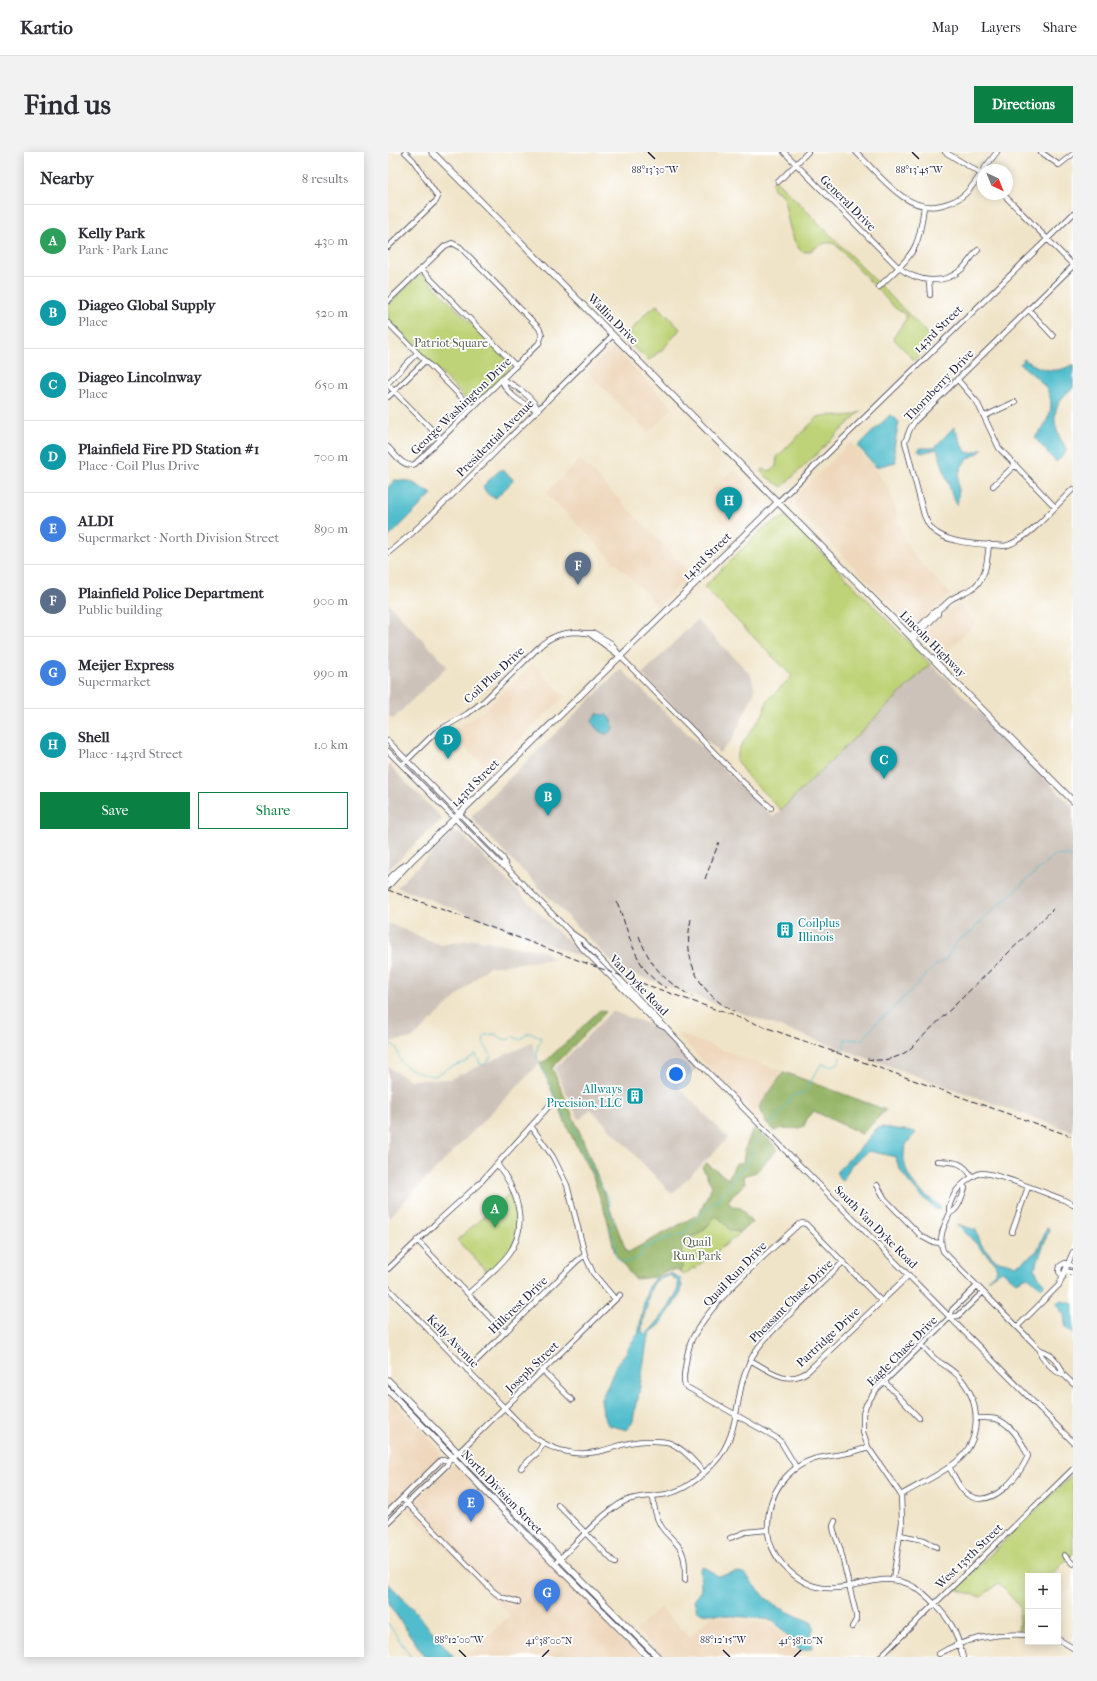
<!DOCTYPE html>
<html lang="en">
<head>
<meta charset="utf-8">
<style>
  body { margin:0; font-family:"IM FELL French Canon",serif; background:#f2f2f3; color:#2b2b33 }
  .controls { position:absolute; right:12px; bottom:12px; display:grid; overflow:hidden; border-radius:0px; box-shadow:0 2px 10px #0003 }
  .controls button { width:36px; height:36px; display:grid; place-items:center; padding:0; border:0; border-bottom:1px solid #e1e1e2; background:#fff; color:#2b2b33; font:20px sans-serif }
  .compass { position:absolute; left:589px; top:12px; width:36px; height:36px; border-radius:50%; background:#fff; box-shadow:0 2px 10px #0003; rotate:137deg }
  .you { position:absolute; left:288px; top:922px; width:14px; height:14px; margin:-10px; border:3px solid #fff; border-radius:50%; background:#1a73e8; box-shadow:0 0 0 6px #1a73e833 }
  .badge { display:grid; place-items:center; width:26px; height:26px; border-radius:50%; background:#0b8043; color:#fff; font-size:13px; font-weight:700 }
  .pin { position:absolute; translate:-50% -33px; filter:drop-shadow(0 1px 2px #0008) }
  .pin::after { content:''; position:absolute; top:21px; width:14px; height:12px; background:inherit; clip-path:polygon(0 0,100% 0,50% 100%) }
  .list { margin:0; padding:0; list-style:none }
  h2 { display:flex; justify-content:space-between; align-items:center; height:52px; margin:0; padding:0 16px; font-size:17px }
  h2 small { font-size:13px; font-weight:400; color:#7c7c81 }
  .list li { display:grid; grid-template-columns:26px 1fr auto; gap:12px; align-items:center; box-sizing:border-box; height:72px; padding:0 16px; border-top:1px solid #e1e1e2 }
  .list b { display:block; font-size:15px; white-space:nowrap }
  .list p { margin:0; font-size:13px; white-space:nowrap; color:#7c7c81 }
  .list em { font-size:13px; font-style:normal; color:#7c7c81 }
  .actions { display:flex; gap:8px; padding:12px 16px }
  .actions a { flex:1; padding:9px 0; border:1px solid #0b8043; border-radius:0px; text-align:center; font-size:14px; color:#0b8043 }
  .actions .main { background:#0b8043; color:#fff }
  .map { position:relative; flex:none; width:685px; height:1505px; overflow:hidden; border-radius:0px }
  header { display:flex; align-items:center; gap:24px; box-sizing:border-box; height:56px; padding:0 20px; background:#fff; border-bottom:1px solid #e1e1e2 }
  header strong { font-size:19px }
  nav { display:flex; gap:22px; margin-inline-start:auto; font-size:14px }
  .intro { display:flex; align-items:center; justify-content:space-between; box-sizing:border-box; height:96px; padding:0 24px }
  h1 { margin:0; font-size:28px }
  .button { padding:10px 18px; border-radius:0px; background:#0b8043; color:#fff; font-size:14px; font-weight:700 }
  main { display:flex; gap:24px; padding:0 24px }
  aside { flex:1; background:#fff; border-radius:0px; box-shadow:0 2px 10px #0003 }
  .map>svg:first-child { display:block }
  .built { fill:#eed7bb }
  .industrial { fill:#ccc2b9 }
  .green { fill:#bed377; stroke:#707a59 }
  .forest { fill:#96b568; stroke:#5c6c52 }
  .water { fill:#51bdcc; stroke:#3a7084; fill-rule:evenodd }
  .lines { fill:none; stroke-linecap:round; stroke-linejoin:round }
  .stream { stroke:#51bdcc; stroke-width:1 }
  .minor-casing { stroke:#413f50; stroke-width:6 }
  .major-casing { stroke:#413f50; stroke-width:7 }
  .minor { stroke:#fff; stroke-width:4.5 }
  .major { stroke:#fff; stroke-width:5.5 }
  .rail { stroke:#22223b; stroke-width:1; stroke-dasharray:6 3; stroke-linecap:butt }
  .ticks { fill:none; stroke:#22223b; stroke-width:1.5 }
  .labels { text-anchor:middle; stroke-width:3.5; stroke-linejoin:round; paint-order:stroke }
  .street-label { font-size:12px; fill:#22223b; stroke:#fff }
  .park-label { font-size:12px; fill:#596050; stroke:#fff }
  .culture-label { font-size:12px; fill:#0d838f; stroke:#fff; text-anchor:start }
  .ticks-label { font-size:10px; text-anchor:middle; fill:#22223b; stroke:#fff; stroke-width:3.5; stroke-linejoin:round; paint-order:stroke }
</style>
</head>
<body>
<header>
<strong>Kartio</strong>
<nav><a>Map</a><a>Layers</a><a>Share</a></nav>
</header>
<div class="intro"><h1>Find us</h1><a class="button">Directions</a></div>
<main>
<aside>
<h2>Nearby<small>8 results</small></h2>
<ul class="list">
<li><span class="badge" style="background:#2e9e5b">A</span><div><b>Kelly Park</b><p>Park · Park Lane</p></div><em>430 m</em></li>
<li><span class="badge" style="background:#0f9aa8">B</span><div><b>Diageo Global Supply</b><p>Place</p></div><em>520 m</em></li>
<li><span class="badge" style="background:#0f9aa8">C</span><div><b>Diageo Lincolnway</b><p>Place</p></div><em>650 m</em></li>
<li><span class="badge" style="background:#0f9aa8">D</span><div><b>Plainfield Fire PD Station #1</b><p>Place · Coil Plus Drive</p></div><em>700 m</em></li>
<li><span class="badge" style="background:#3f7fe0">E</span><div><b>ALDI</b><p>Supermarket · North Division Street</p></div><em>890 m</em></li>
<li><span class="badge" style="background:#5c6f8a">F</span><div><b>Plainfield Police Department</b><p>Public building</p></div><em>900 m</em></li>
<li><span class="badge" style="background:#3f7fe0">G</span><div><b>Meijer Express</b><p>Supermarket</p></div><em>990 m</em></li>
<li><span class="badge" style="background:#0f9aa8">H</span><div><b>Shell</b><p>Place · 143rd Street</p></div><em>1.0 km</em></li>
</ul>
<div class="actions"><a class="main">Save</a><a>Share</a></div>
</aside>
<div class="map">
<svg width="685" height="1505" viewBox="0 0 685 1505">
  <rect width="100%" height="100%" fill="#fff"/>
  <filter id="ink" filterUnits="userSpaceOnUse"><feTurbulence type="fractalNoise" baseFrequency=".025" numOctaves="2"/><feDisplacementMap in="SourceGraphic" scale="8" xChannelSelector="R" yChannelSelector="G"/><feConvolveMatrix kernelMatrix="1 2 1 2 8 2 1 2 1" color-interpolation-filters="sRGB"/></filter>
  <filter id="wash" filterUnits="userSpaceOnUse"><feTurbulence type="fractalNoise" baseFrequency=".012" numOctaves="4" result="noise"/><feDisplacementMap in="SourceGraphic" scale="16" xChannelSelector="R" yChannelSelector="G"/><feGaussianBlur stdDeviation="0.9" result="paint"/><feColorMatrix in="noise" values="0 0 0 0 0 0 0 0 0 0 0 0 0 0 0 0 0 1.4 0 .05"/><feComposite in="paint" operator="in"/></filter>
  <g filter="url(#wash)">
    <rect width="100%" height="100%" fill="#f0e4c8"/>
    <path class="built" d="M225 194 285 256 260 281 199 220Z
      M463 290 484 313 498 333H500L518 391 525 403 562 442 525 475 408 356V344Z
      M192 307 303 421 270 454 158 341Z
      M346 317 372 344V351L359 369 345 382 319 354V342Z
      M570 451 588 471 555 504 539 487 538 479 556 461Z
      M145 511 177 544 100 618 61 580 83 568 99 556Z
      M288 881 396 920 366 962Z
      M0 1244 51 1297 53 1303 51 1308 0 1356Z
      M65 1314 73 1316 150 1397 174 1425 257 1505H82L80 1504 122 1463 63 1402 18 1358 61 1316Z
      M272 1455 302 1485 323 1464 383 1472 415 1505H274L248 1478Z"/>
    <path class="industrial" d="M0 451 59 514 5 567 0 562Z
      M309 468 363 523 367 539 343 590 331 601 254 522Z
      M542 512 552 521 558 526 581 550 642 609 645 615 685 655V980L231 817 87 670 83 664 233 517 385 665Z
      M0 612 54 667 0 718Z
      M65 680 73 682 194 804H190L9 735Z
      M0 771 53 793 86 787 155 799 166 807 100 815 25 886 0 890Z
      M224 859 271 876 310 915 290 935 340 986 284 1042 203 957 191 968 167 917Z
      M144 891 151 912 0 1066V915L22 928 62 927Z"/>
    <path class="green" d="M388 28 545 187 543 192 526 208 505 186 518 167V163L507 156 447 92C434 87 429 98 418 100 404 102 397 54 396 44L386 37 384 30Z
      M33 121 125 214 85 254 0 167V153Z
      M269 153 292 177 276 196 261 208 235 187 259 160Z
      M473 259 394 335C386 330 379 326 372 319L375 317 378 319 384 318 388 314 389 305 430 265C447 260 457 269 473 259Z
      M398 364 542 512 393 658 359 624 348 608 352 595 375 562 379 549 404 524 316 435 375 376Z
      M125 1039 128 1046 130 1082 121 1102 101 1122 69 1088Z
      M328 1064 332 1066 342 1079 351 1080 349 1084 313 1111 307 1117 305 1116 296 1123 292 1119 294 1115 293 1093 299 1086 311 1082Z
      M685 1322V1402L662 1424H640V1452L638 1454 640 1456 634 1462 633 1480H630L632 1455 611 1431 593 1445 567 1437Z"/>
    <path class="forest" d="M212 858 218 860 164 916 195 988 239 1101 311 1062 324 1034 314 1015 318 1011 340 1027 348 1011H355L357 997 364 979 366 977 370 978 390 997 368 1020 355 1024 357 1031 340 1049 345 1055 353 1056 364 1071 351 1080 342 1079 332 1066 327 1064C323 1070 319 1076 313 1080 306 1085 299 1084 295 1092 290 1100 298 1111 292 1119L280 1118 267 1125 247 1127 227 1102 219 1066 205 1025 181 979 152 911 159 908Z
      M396 920 498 958 474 982 426 959 419 967 416 974C404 980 399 973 386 979L375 967 376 965 371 955Z"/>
    <path class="water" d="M636 207C652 218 668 223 685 212V236C661 253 663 275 679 297L676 303 668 310 647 286C649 281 654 279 656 274 674 243 654 230 632 212Z
      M503 262 511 270 506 295 508 310 488 315 470 294Z
      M566 275 578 300 584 301 595 297C590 303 582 304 577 310 565 325 573 338 569 353L564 343 549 297 533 301 530 298 533 296H546Z
      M113 317 125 327 124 330 108 346C101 345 97 340 95 334Z
      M7 328 22 329 44 342 0 386V335Z
      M209 562 218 563 224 568 225 577 219 582C212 582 204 573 204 567Z
      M493 975 524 979 528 981C524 985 520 989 518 993 511 1011 523 1033 537 1043 542 1047 548 1050 552 1055L551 1058 547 1057C534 1045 510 1023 508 1005L481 999 463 1013 455 1029C450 1026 449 1023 450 1018L476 992 488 977Z
      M569 1072 588 1078 593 1092 605 1106 611 1109 627 1113 635 1110 649 1099 659 1076 660 1075 661 1078 647 1116 648 1120 656 1132 655 1135H652L640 1125 628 1130 614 1119 600 1128 609 1118 607 1111Z
      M282 1121 292 1126 294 1134 293 1141 272 1173 263 1180 259 1190 250 1247 248 1251 245 1269 239 1278 220 1273 215 1262 213 1247 221 1231 228 1213 237 1202 247 1185 250 1183C253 1170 256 1134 267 1127 271 1124 277 1123 282 1121ZM282 1123 290 1130C293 1143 267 1175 257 1183L254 1179C254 1173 255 1166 257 1160 258 1158 259 1156 259 1154 260 1145 262 1138 267 1129Z
      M674 1149 685 1152V1183L678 1176 676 1163 669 1154V1151Z
      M314 1414 330 1424 351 1420 356 1421 378 1446 390 1455 424 1471 426 1475 423 1484 424 1496 413 1499 385 1468 315 1461 309 1459 306 1448 313 1438 312 1418Z
      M0 1431 26 1458 66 1505H37L0 1451Z"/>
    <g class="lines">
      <path class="stream" d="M0 891 7 894C10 897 10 901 11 906 17 918 35 923 47 924L60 916 77 910 88 902 92 912 96 913 102 906 103 904C100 896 91 891 98 883L107 882 115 887 120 888 125 884 132 888C141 881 139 878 152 885L153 889C148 895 148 901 150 908L175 960 184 972 193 995 220 1047 222 1053 220 1055 221 1061 227 1070C217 1084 228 1080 228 1091 228 1095 227 1099 228 1104L233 1110H240L253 1104 256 1096 279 1086 294 1082 300 1077 323 1052 330 1049 334 1042 342 1034 349 1021 358 1015 362 1007 366 990 374 982
        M455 899 457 887 474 888 491 868 499 863 547 814 559 806 569 789 582 781 594 768 651 717C656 714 662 706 666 704 670 702 680 704 685 705
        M382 973 405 944 417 940 433 912 444 914 451 911 452 905
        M0 1471 23 1505"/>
    </g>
  </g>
  <g filter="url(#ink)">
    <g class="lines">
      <defs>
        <path id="minor" d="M396 0 510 115C529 130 555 134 574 117 580 111 584 104 590 98
          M468 0C491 22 519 63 554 53 562 51 570 48 576 43 584 36 589 27 595 19
          M557 0 595 23
          M653 0 671 13 685 2
          M595 18 609 0
          M390 30 420 0
          M615 42 685 113
          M0 95 48 49 50 45 25 8 17 0
          M685 114 527 269 522 277 517 290 536 363C539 370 542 377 549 381 567 393 596 392 617 394 642 387 666 355 685 337
          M33 117 128 214
          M541 129 542 143
          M491 135C503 122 521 109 528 92 533 81 534 67 536 55
          M0 149 57 94 64 91 72 95 151 176 154 183 151 191 27 312C16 317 7 302 0 295
          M641 158 665 184
          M0 171 84 256
          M569 227 589 250 611 296 667 355
          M114 228C117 241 137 254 150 258
          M114 228C125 231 146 246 150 258
          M0 231 29 201
          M0 233 53 287
          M0 245 37 209
          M597 264 627 250
          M605 334 626 314
          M390 350 685 62
          M0 401 23 382 64 343 225 183
          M202 482 232 504 356 631 383 656
          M522 484 547 459C553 458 557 452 562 448 570 443 578 440 585 436 599 425 599 408 601 392
          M525 487 550 462V458
          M0 589 115 706 119 716
          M0 599 111 711 119 716 182 780 195 789 227 822 311 911 685 1290
          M14 613 48 580 79 562 96 549 152 494C163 484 175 480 190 480 196 481 200 482 206 481L223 491 232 504
          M185 784 191 793 270 872 276 875
          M143 974 165 1005 179 1033 197 1103 205 1121 227 1147
          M549 1009C567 1010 574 1009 584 1025
          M489 1033 497 1047 533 1084 544 1090 553 1091
          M575 1034 577 1036C574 1044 571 1058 562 1061 556 1074 550 1085 555 1099L652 1198C662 1200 673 1212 675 1222
          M562 1061C559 1055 564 1047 567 1041 571 1034 585 1023 593 1021 607 1020 660 1042 676 1048L685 1053
          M624 1080 640 1035
          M29 1088 116 1180
          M0 1117 49 1070 91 1032 162 953
          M678 1119 685 1121
          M675 1125 671 1120 672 1114 677 1111 685 1114
          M0 1136 137 1277C157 1297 185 1306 213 1299 228 1295 242 1289 257 1289 265 1289 274 1288 282 1291 296 1297 306 1309 316 1321
          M81 1141C94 1129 109 1117 120 1103 142 1074 129 1037 109 1012
          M562 1165 570 1164 595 1140
          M629 1175 671 1133 685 1100
          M652 1198 653 1203 660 1212 669 1220 675 1222 685 1232
          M362 1208C381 1218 398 1234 419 1220L521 1123
          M79 1218 189 1109 197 1103
          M154 1218 184 1248
          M496 1229 531 1266
          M480 1295C461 1303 450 1302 430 1306 399 1314 380 1341 380 1373 379 1388 386 1403 396 1414 444 1465 483 1409 526 1435 539 1442 558 1463 565 1476 570 1485 572 1495 575 1505
          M408 1315 393 1290 387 1285 297 1234C295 1228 296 1223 297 1216 298 1207 300 1198 303 1189 323 1148 377 1104 411 1072L414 1071 418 1072 493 1149
          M561 1315C566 1323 571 1337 580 1343 604 1358 631 1324 640 1304 635 1291 624 1274 611 1268 604 1265 596 1266 588 1266
          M133 1316 150 1300 155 1292
          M513 1343C531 1332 552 1323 568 1310 594 1289 593 1251 573 1227 566 1218 555 1213 546 1206 542 1202 538 1197 534 1193
          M265 1344C266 1354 267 1364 273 1374 277 1381 284 1386 289 1392 298 1403 297 1415 297 1428
          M14 1346 105 1439C114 1447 119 1446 130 1450
          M170 1353 227 1411
          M0 1360 53 1308H61
          M447 1369 445 1374 446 1380 452 1396 468 1462V1468L464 1475
          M0 1370 59 1313 61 1308 70 1301 232 1143
          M512 1383 536 1388 549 1395
          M342 1386 358 1380 379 1378
          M676 1403 685 1412
          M167 1412C186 1393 215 1360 237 1349 251 1343 265 1345 279 1342 298 1338 314 1324 326 1311 354 1281 345 1243 362 1209 371 1190 388 1176 403 1161 420 1144 438 1127 455 1110
          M505 1427 514 1370 513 1343 480 1295 475 1280V1262L478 1253 488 1238 562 1165 564 1158 589 1134
          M670 1487 685 1496
          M551 1502C576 1486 610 1481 640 1483
          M492 1505 685 1317"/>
        <path id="major" d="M44 0 685 649
          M0 728 12 717 18 713
          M0 734 24 708 390 350
          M0 1228 193 1428 270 1505
          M0 1238 167 1412 260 1505"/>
      </defs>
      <use href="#minor" class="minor-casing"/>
      <use href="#major" class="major-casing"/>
      <use href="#minor" class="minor"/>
      <use href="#major" class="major"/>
      <path class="rail" d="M317 727 331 690
        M0 738 86 769 203 813 685 985
        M229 750C242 782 246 818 278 836
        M303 767C294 808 310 840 346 860
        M251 784C262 814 277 830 305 845
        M479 907C494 910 509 907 521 898L665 757"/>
    </g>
  </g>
  <path class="ticks" d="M260 0 267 7M524 0 531 7M71 1498 78 1505M335 1498 342 1505M154 1505 161 1498M406 1505 413 1498"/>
  <defs>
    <symbol id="building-square" viewBox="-11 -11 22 22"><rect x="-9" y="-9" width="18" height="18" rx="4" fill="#0f9aa8" stroke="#fff"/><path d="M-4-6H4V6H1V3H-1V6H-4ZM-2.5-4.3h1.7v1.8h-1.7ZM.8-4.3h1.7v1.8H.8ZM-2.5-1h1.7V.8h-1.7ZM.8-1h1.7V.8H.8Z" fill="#fff"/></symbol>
  </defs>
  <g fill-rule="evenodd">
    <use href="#building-square" x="387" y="768" width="20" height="20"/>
    <use href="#building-square" x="237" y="934" width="20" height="20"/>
  </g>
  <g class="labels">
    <g class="street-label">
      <text transform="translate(460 51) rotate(45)" y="4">General Drive</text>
      <text transform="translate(225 167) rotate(45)" y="4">Wallin Drive</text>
      <text transform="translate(550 177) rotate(-44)" y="4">143rd Street</text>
      <text transform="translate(551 233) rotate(-46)" y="4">Thornberry Drive</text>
      <text transform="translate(73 254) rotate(-44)" y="4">George Washington Drive</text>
      <text transform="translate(107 286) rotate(-45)" y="4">Presidential Avenue</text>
      <text transform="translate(319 404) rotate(-44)" y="4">143rd Street</text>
      <text transform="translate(545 492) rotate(45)" y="4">Lincoln Highway</text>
      <text transform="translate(106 523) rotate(-43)" y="4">Coil Plus Drive</text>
      <text transform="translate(87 631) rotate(-45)" y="4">143rd Street</text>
      <text transform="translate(251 833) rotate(46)" y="4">Van Dyke Road</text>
      <text transform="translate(488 1075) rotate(45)" y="4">South Van Dyke Road</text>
      <text transform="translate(347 1122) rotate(-46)" y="4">Quail Run Drive</text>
      <text transform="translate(403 1149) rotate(-45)" y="4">Pheasant Chase Drive</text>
      <text transform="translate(130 1153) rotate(-44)" y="4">Hillcrest Drive</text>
      <text transform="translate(440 1185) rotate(-43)" y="4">Partridge Drive</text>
      <text transform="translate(65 1189) rotate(46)" y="4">Kelly Avenue</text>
      <text transform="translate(514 1199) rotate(-45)" y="4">Eagle Chase Drive</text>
      <text transform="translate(144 1215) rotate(-44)" y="4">Joseph Street</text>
      <text transform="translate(114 1340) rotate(46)" y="4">North Division Street</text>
      <text transform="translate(581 1404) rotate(-44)" y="4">West 135th Street</text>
    </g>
    <g class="park-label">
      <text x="63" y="195">Patriot Square</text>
      <text x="309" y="1094">Quail<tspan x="309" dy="14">Run Park</tspan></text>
    </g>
    <g class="culture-label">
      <text x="410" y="775">Coilplus<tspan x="410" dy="14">Illinois</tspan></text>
      <text x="234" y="941" text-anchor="end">Allways<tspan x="234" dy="14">Precision, LLC</tspan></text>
    </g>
  </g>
  <g class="ticks-label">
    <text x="267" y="21">88°13'30"W</text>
    <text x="531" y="21">88°13'45"W</text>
    <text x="71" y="1491">88°12'00"W</text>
    <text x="335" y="1491">88°12'15"W</text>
    <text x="161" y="1492">41°38'00"N</text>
    <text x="413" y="1492">41°38'10"N</text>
  </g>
</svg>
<div class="controls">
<button>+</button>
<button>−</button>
</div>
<svg class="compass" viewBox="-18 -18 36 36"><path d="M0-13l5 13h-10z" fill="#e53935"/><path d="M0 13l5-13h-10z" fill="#7c7c81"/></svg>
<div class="you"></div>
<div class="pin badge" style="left:107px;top:1076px;background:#2e9e5b">A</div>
<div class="pin badge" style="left:160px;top:664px;background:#0f9aa8">B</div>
<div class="pin badge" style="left:496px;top:627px;background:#0f9aa8">C</div>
<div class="pin badge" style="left:60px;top:607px;background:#0f9aa8">D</div>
<div class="pin badge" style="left:83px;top:1370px;background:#3f7fe0">E</div>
<div class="pin badge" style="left:190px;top:433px;background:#5c6f8a">F</div>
<div class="pin badge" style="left:159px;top:1460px;background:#3f7fe0">G</div>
<div class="pin badge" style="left:341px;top:368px;background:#0f9aa8">H</div>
</div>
</main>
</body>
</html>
